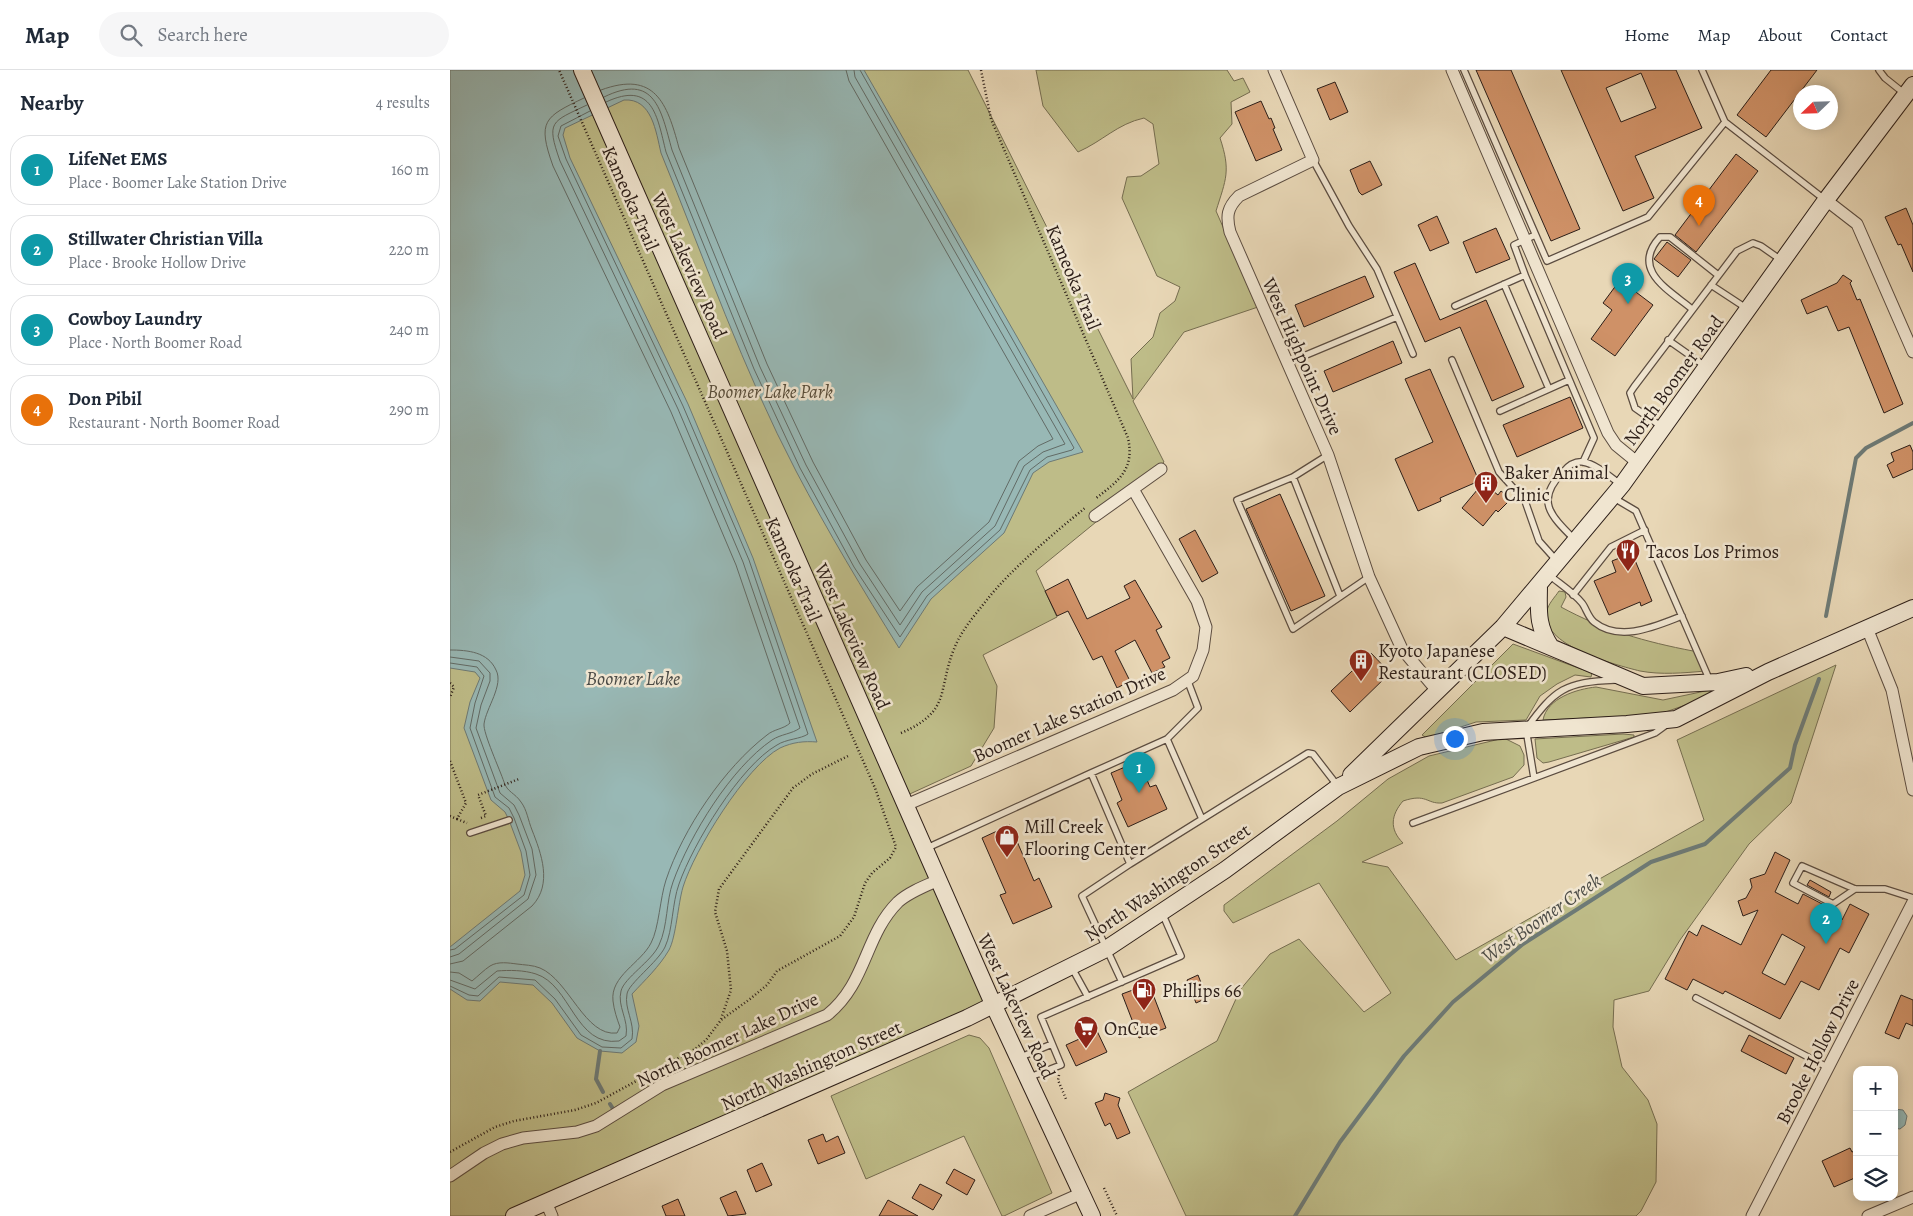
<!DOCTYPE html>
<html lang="en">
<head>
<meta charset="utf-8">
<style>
  body { margin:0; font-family:Alegreya,serif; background:#f6f6f7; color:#1f2937 }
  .controls { position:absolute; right:15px; bottom:15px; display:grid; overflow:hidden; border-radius:10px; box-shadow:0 2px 12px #0003 }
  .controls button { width:45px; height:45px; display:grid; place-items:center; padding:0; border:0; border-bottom:1px solid #e0e1e3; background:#fff; color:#1f2937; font:25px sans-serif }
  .compass { position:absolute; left:1343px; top:15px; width:45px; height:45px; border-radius:50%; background:#fff; box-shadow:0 2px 12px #0003; rotate:247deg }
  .you { position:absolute; left:1004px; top:668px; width:18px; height:18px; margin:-12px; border:4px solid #fff; border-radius:50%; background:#1a73e8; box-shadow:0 0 0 8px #1a73e833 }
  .badge { display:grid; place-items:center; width:32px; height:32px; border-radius:50%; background:#0b8043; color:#fff; font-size:16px; font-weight:700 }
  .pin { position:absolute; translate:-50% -41px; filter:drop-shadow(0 1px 2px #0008) }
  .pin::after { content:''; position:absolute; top:26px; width:18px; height:15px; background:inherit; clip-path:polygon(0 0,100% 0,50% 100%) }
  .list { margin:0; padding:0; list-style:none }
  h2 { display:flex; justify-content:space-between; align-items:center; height:65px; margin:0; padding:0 20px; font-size:21px }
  h2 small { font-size:16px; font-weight:400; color:#747a83 }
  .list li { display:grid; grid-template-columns:32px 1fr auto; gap:15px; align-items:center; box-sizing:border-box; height:70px; margin:0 10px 10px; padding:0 10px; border:1px solid #e0e1e3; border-radius:20px }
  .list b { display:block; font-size:19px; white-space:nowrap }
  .list p { margin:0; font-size:16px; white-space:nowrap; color:#747a83 }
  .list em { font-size:16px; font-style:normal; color:#747a83 }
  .icon { flex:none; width:28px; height:28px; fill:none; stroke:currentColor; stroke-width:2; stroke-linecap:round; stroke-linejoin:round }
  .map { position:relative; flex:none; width:1463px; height:1146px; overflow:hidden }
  header { display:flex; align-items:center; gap:30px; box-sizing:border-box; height:70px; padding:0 25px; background:#fff; border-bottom:1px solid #e0e1e3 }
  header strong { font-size:24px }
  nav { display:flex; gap:28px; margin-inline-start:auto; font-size:18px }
  .search { width:350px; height:45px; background:#f6f6f7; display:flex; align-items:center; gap:12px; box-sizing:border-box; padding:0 18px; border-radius:28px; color:#747a83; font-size:19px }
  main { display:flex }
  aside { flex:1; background:#fff }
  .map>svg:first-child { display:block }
  .green { fill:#bebc88; stroke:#756d50 }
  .water { fill:#98b8b5; stroke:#6d7a76 }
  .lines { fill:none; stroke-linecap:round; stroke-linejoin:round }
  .shore { stroke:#626b66; stroke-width:1 }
  .stream { stroke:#6d7a76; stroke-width:4 }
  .building { fill:#cf9167; stroke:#2c1e18; fill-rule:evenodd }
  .service-casing { stroke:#5b4c40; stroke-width:8 }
  .minor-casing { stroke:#5b4c40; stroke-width:13 }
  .secondary-casing { stroke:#2c1e18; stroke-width:18 }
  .path { stroke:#2c1e18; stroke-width:2.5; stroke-dasharray:1 2.5; stroke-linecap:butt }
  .service { stroke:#f0e5d0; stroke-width:5.5 }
  .minor { stroke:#f0e5d0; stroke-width:11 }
  .secondary { stroke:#f0e5d0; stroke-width:16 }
  .labels { text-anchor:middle; stroke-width:5; stroke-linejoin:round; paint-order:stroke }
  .street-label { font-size:19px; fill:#2c1e18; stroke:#f0e5d0 }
  .park-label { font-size:19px; font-style:italic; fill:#584d3a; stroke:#f0e5d0 }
  .poi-label { font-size:19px; fill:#2c1e18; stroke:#f0e5d0; text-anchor:start }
  .water-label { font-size:20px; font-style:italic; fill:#4c4c47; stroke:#f0e5d0 }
</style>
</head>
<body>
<header>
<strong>Map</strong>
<div class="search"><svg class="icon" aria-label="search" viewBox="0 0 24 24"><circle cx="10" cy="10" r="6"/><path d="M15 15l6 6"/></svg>Search here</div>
<nav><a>Home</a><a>Map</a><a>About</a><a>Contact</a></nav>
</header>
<main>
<aside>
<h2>Nearby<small>4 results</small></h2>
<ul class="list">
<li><span class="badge" style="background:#0f9aa8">1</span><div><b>LifeNet EMS</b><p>Place · Boomer Lake Station Drive</p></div><em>160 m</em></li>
<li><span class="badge" style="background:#0f9aa8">2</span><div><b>Stillwater Christian Villa</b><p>Place · Brooke Hollow Drive</p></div><em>220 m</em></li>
<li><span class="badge" style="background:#0f9aa8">3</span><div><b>Cowboy Laundry</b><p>Place · North Boomer Road</p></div><em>240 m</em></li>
<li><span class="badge" style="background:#e8710a">4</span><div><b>Don Pibil</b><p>Restaurant · North Boomer Road</p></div><em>290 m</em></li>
</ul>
</aside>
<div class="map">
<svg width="1463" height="1146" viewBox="0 0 1463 1146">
  <rect width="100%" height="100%" fill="#e8d7b6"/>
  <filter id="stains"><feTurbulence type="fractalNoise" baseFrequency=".004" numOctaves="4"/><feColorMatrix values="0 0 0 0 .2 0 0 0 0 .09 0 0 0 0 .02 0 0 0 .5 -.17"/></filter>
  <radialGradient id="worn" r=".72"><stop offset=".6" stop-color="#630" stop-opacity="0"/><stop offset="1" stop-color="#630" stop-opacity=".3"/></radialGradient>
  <path class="green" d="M0 0H518L683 329 681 289 703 267 710 243 725 231 730 217 707 206 672 128 677 107 691 106 709 94 703 54 694 48C667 54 653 71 628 82L593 36 586 0H777L784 11 793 8 800 22 781 32 782 54 770 68C781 101 776 109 766 141L808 237 734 262 683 331 714 392 673 430 586 501 607 547 533 585 547 616 544 658 521 696 451 728 542 935 60 1146H0Z
    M1109 521 1115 522 1116 527 1111 537C1153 560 1196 572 1243 581L1250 586 1255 601C1234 603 1211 605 1190 601 1166 595 1088 575 1097 541 1098 534 1105 527 1109 521Z
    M1063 574 1142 603 1141 607 1125 605 1107 614 1090 626 1076 650 1026 652 977 668 972 665Z
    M1386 595 1341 733 1299 774 1230 870 1199 921 1164 930 1163 957 1172 997 1198 1030 1207 1054 1206 1112 1191 1141 1186 1146H736L678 1022 767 971 790 920 820 884 849 869 914 942 941 923 869 813 783 853 774 841V835L887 751 938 709 979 686 1054 668 1070 676 1074 685V695L1063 707 992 733C976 734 977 723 953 731 941 745 939 759 953 773L912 792 938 797 1006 890 1254 750 1227 670Z
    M1146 617 1213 630 1260 620H1264V625L1207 645 1093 650C1097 628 1127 619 1146 617Z
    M1173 664 1184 665V667L1099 692 1093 693 1087 688 1085 669Z
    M519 965 530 968 539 978 602 1123 554 1146H552L514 1066 416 1109 381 1026Z"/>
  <path class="water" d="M0 0H414L633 382 599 392 583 403 554 463 481 529 449 578C413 520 378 462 346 401 294 302 254 188 211 83 206 62 202 28 174 30L115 58 113 65 120 88 238 334 303 488 367 672C354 671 343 672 330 678 296 696 244 781 233 817 228 834 226 867 219 880 209 897 195 910 182 924L189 956 186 972 172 983 150 981 127 968 102 933 83 915 50 912 30 931 17 930 0 919V877L70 821 75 805 71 782 59 750 55 742 41 730 14 658 20 632 30 608 25 602 0 598Z
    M1444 1039 1453 1040 1457 1046 1455 1055 1450 1059 1444 1058Z"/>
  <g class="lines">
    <path class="shore" d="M151 20C205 0 217 33 229 78L317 294 363 392 416 490 450 541 467 517 539 452 569 391 588 376 603 369 399 11 396 0
      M154 27C205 2 211 40 222 80L310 297 356 395 410 494 450 555 472 522 545 456 574 396 593 382 615 374 405 7 404 0
      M156 32C203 10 207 46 216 82L304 299 350 398 404 497 450 567 477 526 550 460 580 400 597 387 622 380 624 378 410 0
      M0 580C18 580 38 582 46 600 54 615 36 638 34 654 33 663 50 700 54 712 57 722 65 723 71 732 77 740 78 750 82 760 91 783 103 814 82 836L13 891 0 894
      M0 587 29 591 40 603V611L31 635 26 658 50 723 64 735 69 745 82 779 86 805 78 829 9 884 0 887
      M0 593 27 597 34 606 25 633 20 658 45 727 59 738 64 748 76 781 80 805 74 825 5 879 0 880
      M0 902 9 903 22 911C28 906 34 900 40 896 48 891 59 893 67 894 74 895 83 895 90 898 119 910 135 967 167 963L170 957C167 949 164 940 163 931 160 906 191 893 201 873 209 858 210 828 216 810 233 759 274 698 317 665 324 659 334 659 340 653L286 495 221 342 103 96C87 51 94 47 134 28
      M0 910 25 919 47 901C59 900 74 900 86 904 121 915 125 977 169 971L176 966C179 950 167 936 171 921 174 908 202 891 209 875 218 856 216 831 223 812 240 765 281 698 322 670 331 664 342 664 350 658L293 492 228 339 110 91C96 51 101 52 137 35
      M0 916 19 925 28 926 49 907 85 910 105 929 131 965 152 977 171 978 182 969C185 952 174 939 177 924 178 914 208 892 215 877 223 860 222 833 229 814 243 774 290 696 327 675 336 669 351 669 358 664L299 490 233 336 116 89 108 66 111 56 140 41"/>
    <path class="stream" d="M1376 546 1406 388 1416 378 1463 353
      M150 981 146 1009 153 1022
      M160 1034 165 1042
      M845 1146 890 1072 954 986 1003 932 1073 874 1201 792 1255 774 1340 698 1345 675 1369 609"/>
  </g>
  <path class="building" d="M1026 0H1061L1130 159 1101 171Z
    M1111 0H1226L1252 58 1185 86 1204 128 1173 141ZM1191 3 1206 38 1171 52 1156 18Z
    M1321 0H1367L1316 67 1287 45Z
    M885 12 898 42 880 50 867 19Z
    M811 31 819 49 821 48 825 58 823 59 832 80 806 91 785 42Z
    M1286 84 1308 101 1246 182 1225 165Z
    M920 91 932 115 912 125 909 122 900 100Z
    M1456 138 1463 155V202L1451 174 1448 175 1435 147Z
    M987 146 999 173 980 181 968 155Z
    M1046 158 1060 189 1026 203 1013 172Z
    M1217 172 1241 190 1228 207 1204 189Z
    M965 193 990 250 1036 230 1074 317 1042 331 1010 257 975 272 944 202Z
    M1393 205 1402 211 1400 213 1407 230 1410 229 1453 334 1434 343 1399 257 1388 261 1377 236 1357 244 1351 230 1387 213Z
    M915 206 924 227 854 257 845 235Z
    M1170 210 1203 235 1165 286 1141 269 1162 240 1153 233Z
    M943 271 952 293 883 322 874 301Z
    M980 299 1029 411 990 428 991 431 968 441 945 389 983 372 955 309Z
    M1120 327 1133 358 1067 387 1053 355Z
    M1460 375 1463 382V399L1443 408 1437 395 1444 391 1441 383Z
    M1033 413 1048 425 1051 421 1061 429 1048 442 1046 440 1033 456 1012 438Z
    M830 424 875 526 841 541 796 439Z
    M745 460 768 503 752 512 729 469Z
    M1182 483 1202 531 1191 536 1190 532 1159 545 1144 511 1166 502 1162 491Z
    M618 509 637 549 680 528 674 516 685 510 712 557 706 560 720 588 712 592 715 597 702 603 685 570 665 581 680 611 667 618 652 586 643 590 618 541 607 546 595 521Z
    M921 583 940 603 900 642 881 621Z
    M689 691 700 717 706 715 717 739 678 757 667 733 672 730 661 703Z
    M560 755 584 811 589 808 602 837 563 854 550 825 556 823 532 768Z
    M1325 782 1340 790 1325 822 1348 834 1353 824 1376 836 1374 840 1392 850 1400 834 1419 844 1399 883 1390 878 1369 920 1351 911 1330 949 1275 921 1273 924 1243 909 1237 920 1215 909 1239 861 1247 866 1252 855 1291 875 1308 840 1293 846 1288 831 1296 828 1302 817 1300 809 1315 804ZM1332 864 1355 877 1335 915 1312 903Z
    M1360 810 1381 822 1379 827 1357 815Z
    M748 905 757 928 746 933 737 910Z
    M699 914 716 958 689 968 672 924Z
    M1451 925 1463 930V956L1456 953 1449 969 1435 963Z
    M647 961 657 982 626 996 616 975Z
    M1299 965 1344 988 1336 1004 1291 981Z
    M655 1023 670 1028 668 1035 680 1063 667 1069 660 1053 655 1056 645 1033 653 1030Z
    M373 1064 376 1072 388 1066 395 1083 368 1094 358 1070Z
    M1400 1078 1402 1082 1407 1080V1107L1384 1117 1372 1091Z
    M312 1093 322 1115 306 1122 297 1100Z
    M504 1099 525 1110 517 1125 496 1113Z
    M470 1114 492 1125 483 1140 462 1128Z
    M286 1121 296 1144 278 1146 270 1128Z
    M228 1129 235 1146H216L212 1136Z
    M438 1130 468 1146H429Z"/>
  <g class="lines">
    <defs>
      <path id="service" d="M1014 0 1097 191 1198 147 1275 52 1252 0
        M1429 0 1435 8 1455 24
        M1275 52 1374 129
        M863 90 899 156 927 199 963 284
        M1075 205 1064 175 1085 165
        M1054 214 1099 319
        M1261 215 1296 238
        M1005 236 1075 205 1144 368 1133 392
        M1242 239C1219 220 1180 200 1210 167H1220L1268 205
        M1218 270 1255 296
        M1002 290 1049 402 1075 431 1089 471 1106 490
        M837 293 947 247
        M1050 341 1119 310
        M1212 357 1185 338 1180 323 1184 317 1287 181 1303 173 1311 176 1331 190
        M878 385 843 407 787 430 843 559 919 507
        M843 407 890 526
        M1164 428 1186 441 1260 611
        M1124 469C1100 445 1085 430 1113 402 1118 396 1125 391 1133 392 1146 394 1159 406 1170 414
        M1099 505C1110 514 1123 522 1132 533 1136 538 1138 547 1144 552 1170 573 1206 556 1232 546
        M1123 525 1161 477 1195 460
        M717 669 748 638 737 609
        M641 703 717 669 752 749
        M1084 708 1076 659C1105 619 1115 612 1165 610
        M963 753 1205 663 1216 655
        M20 763 59 750
        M477 778 641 703 680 794 858 683 863 684 887 715
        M1405 819 1383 834 1343 813 1352 796 1405 819H1435L1463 828
        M622 898 638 927
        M672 912 632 826 680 794
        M1246 928 1377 997
        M571 987 602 974
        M580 1007 611 995 591 947 731 886 713 845"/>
      <path id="minor" d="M824 0 863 90 789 126C777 138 776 146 780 162L878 385 919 507 952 579 988 622
        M1002 0 1158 363 1166 375 1188 393
        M1376 130 1407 154 1463 282
        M645 446 711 399
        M1417 558 1442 620 1463 720
        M456 735 723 620 743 606 753 580 756 557 747 531 683 419
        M0 1106 34 1083 52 1074 73 1068 127 1062 146 1056 212 1015 377 945C417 913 414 866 448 832 459 822 475 816 489 810
        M96 1132 102 1146
        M580 1146 632 1123
        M1302 1146 1463 832
        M1418 1146 1463 1127"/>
      <path id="secondary" d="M132 0 544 936 642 1146
        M1089 514C1089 539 1086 555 1101 577
        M1053 557 1193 616 1268 612 1296 606
        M901 705 1053 557 1172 415 1376 130 1463 15
        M64 1146 517 948 656 879 775 800 888 717 969 677 1033 662 1177 654 1226 649 1318 602 1463 538"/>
    </defs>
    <use href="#service" class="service-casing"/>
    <use href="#minor" class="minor-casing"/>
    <use href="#secondary" class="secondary-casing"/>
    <path class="path" d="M531 0 541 49 678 368C685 400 668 411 645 429
      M0 613 4 617 0 627
      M451 663C502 641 487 621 504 579 511 561 524 546 536 531 560 500 604 463 635 438
      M0 691 16 733 7 749 0 746
      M31 748 36 746 28 725 69 709
      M7 749 17 753
      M271 949 281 920 277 881 265 842 269 819 343 718 362 704 400 685
      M609 1005 608 1010 616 1029
      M0 1082 45 1057 64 1051 125 1040 146 1033 245 979 256 970 271 950 300 929 317 915 327 901 390 866 404 847 415 813 422 803 440 788 446 777 425 718 109 0
      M654 1118 667 1146"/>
    <use href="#service" class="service"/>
    <use href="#minor" class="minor"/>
    <use href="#secondary" class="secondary"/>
  </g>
  <defs>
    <symbol id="building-pin" viewBox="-11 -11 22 30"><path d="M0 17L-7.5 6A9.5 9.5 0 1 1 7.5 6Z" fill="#8f2418" stroke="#f0e5d0"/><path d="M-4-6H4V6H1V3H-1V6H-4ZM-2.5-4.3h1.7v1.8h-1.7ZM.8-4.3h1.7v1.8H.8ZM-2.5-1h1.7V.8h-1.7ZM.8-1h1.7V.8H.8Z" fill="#fff"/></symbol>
    <symbol id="restaurant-pin" viewBox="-11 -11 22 30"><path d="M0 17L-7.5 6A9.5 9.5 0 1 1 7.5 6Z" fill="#8f2418" stroke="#f0e5d0"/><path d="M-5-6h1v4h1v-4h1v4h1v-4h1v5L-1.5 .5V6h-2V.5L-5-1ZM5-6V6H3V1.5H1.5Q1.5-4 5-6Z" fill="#fff"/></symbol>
    <symbol id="shop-pin" viewBox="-11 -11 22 30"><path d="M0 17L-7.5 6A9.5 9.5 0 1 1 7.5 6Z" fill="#8f2418" stroke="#f0e5d0"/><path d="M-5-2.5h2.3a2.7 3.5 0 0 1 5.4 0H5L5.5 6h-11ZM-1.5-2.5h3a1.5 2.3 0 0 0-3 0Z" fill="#fff"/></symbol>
    <symbol id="fuel-pin" viewBox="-11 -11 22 30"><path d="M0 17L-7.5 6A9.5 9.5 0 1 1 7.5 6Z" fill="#8f2418" stroke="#f0e5d0"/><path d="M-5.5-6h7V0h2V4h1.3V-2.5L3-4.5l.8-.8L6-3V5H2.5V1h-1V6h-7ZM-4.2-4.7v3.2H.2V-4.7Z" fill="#fff"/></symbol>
    <symbol id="supermarket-pin" viewBox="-11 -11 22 30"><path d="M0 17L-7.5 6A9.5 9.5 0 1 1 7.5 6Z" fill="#8f2418" stroke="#f0e5d0"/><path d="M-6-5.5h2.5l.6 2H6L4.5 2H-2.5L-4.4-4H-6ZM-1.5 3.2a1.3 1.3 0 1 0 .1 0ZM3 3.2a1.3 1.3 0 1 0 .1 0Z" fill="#fff"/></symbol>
  </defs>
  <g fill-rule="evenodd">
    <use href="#building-pin" x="1022" y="399" width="28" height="38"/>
    <use href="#restaurant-pin" x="1164" y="467" width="28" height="38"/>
    <use href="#building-pin" x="897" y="577" width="28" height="38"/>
    <use href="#shop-pin" x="543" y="753" width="28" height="38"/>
    <use href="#fuel-pin" x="680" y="906" width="28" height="38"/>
    <use href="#supermarket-pin" x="622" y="944" width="28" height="38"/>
  </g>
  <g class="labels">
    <g class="street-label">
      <text transform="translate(181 128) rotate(66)" y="7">Kameoka Trail</text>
      <text transform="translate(240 195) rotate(66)" y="7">West Lakeview Road</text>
      <text transform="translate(624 207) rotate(67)" y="7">Kameoka Trail</text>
      <text transform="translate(853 286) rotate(66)" y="7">West Highpoint Drive</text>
      <text transform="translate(1223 310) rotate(-54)" y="7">North Boomer Road</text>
      <text transform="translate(344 499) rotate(66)" y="7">Kameoka Trail</text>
      <text transform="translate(403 566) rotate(66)" y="7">West Lakeview Road</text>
      <text transform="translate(619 644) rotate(-24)" y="7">Boomer Lake Station Drive</text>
      <text transform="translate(717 812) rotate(-34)" y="7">North Washington Street</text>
      <text transform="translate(567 936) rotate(65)" y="7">West Lakeview Road</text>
      <text transform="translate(277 969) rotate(-25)" y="7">North Boomer Lake Drive</text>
      <text transform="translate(1367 981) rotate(-63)" y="7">Brooke Hollow Drive</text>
      <text transform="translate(361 995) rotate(-24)" y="7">North Washington Street</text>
    </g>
    <g class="park-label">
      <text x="320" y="328">Boomer Lake Park</text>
    </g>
    <g class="poi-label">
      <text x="1054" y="409">Baker Animal<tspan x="1054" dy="22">Clinic</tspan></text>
      <text x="1196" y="488">Tacos Los Primos</text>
      <text x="928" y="587">Kyoto Japanese<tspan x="928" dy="22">Restaurant (CLOSED)</tspan></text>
      <text x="574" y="763">Mill Creek<tspan x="574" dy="22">Flooring Center</tspan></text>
      <text x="712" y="927">Phillips 66</text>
      <text x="654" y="965">OnCue</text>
    </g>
    <g class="water-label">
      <text x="183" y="615">Boomer Lake</text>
      <text transform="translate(1091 848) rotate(-35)" y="7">West Boomer Creek</text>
    </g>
  </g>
  <rect width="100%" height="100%" filter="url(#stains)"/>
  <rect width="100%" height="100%" fill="url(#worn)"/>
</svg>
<div class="controls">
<button>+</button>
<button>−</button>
<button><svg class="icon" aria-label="layers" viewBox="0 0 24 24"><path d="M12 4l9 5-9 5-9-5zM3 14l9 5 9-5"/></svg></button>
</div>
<svg class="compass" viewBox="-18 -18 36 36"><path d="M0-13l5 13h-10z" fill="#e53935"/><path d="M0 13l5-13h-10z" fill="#747a83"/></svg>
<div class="you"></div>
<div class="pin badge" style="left:689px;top:723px;background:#0f9aa8">1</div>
<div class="pin badge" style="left:1376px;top:874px;background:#0f9aa8">2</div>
<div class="pin badge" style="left:1178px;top:234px;background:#0f9aa8">3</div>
<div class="pin badge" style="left:1249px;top:156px;background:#e8710a">4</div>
</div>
</main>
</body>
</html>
